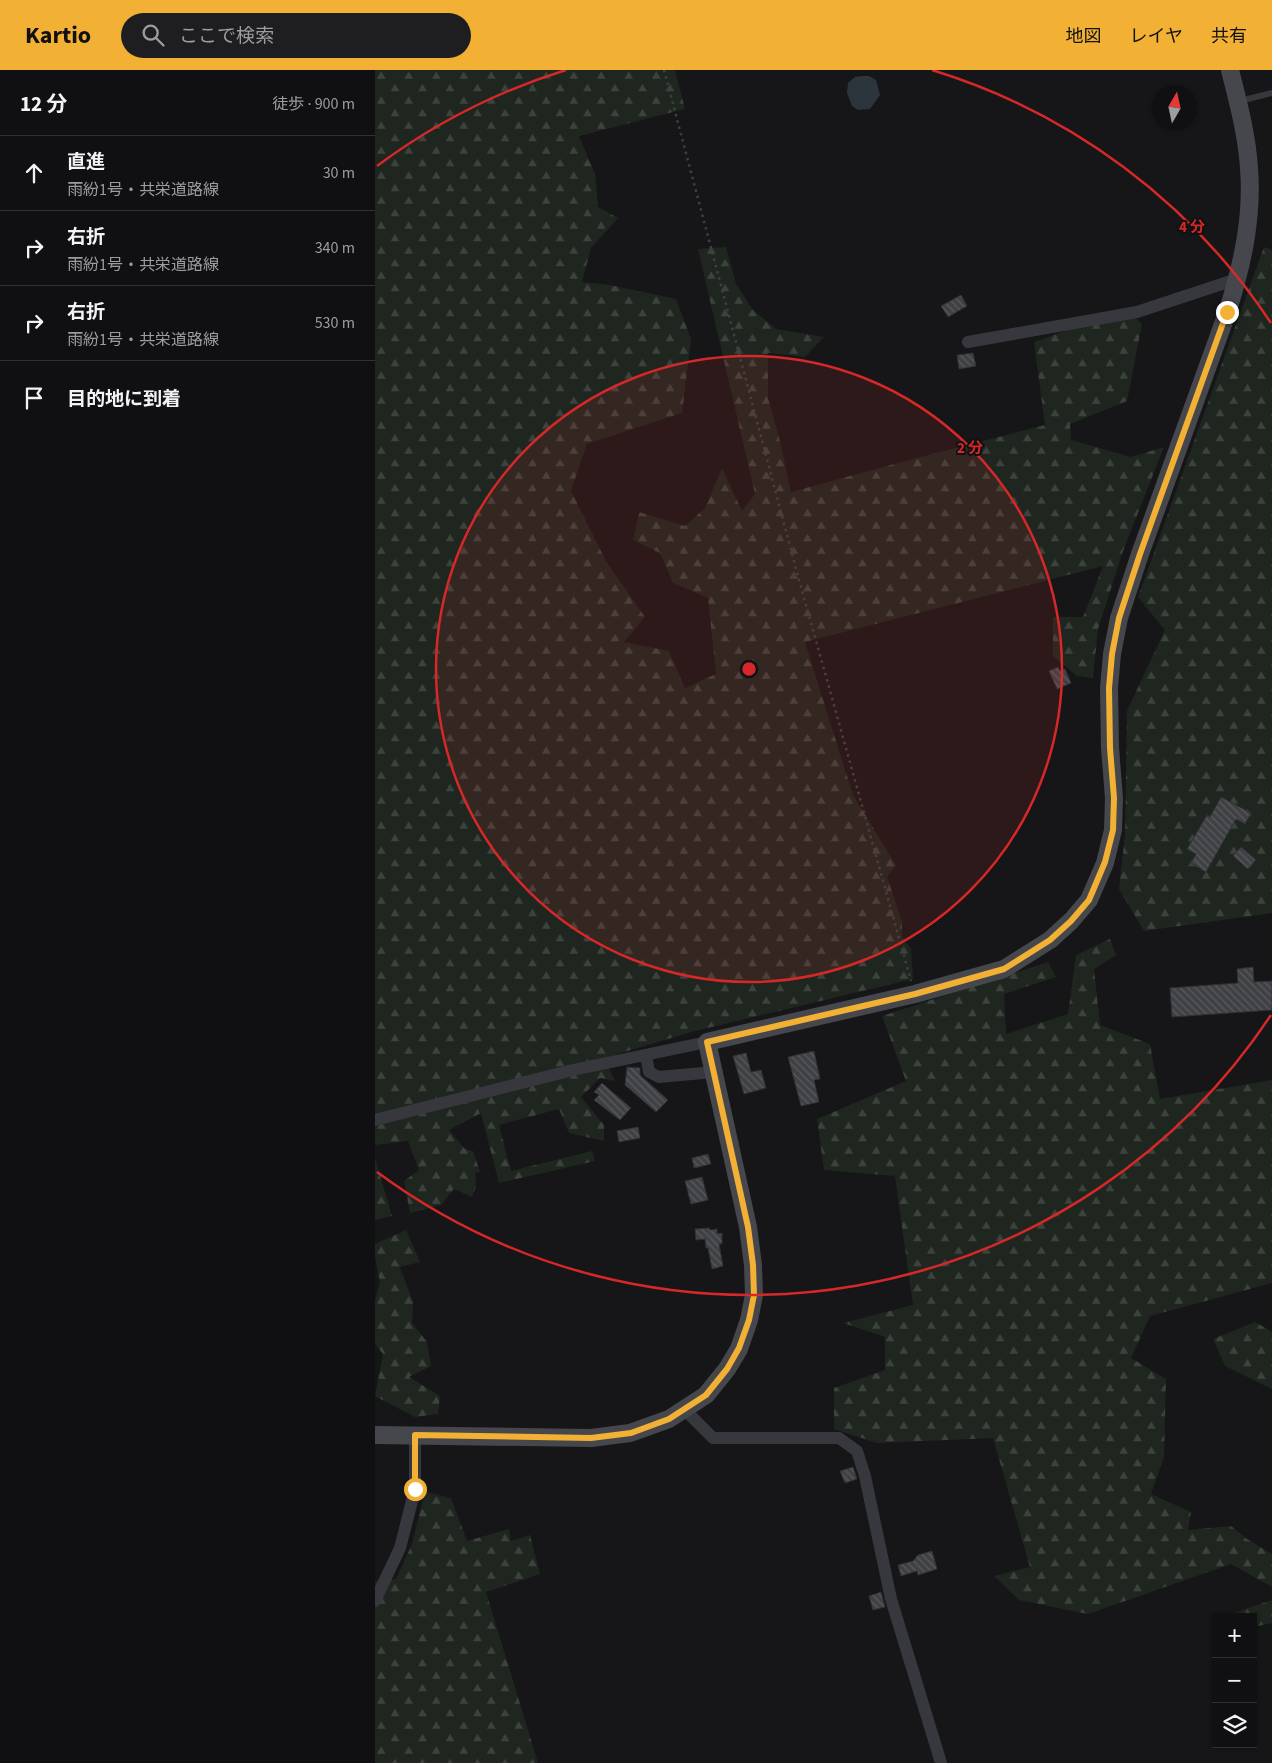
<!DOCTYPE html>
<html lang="ja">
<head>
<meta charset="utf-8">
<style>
  body { margin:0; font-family:"Source Sans 3","Noto Sans JP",sans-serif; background:#1e1e20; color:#f1f3f6 }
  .controls { position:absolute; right:15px; bottom:15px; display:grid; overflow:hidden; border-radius:0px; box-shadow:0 1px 4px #0004 }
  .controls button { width:45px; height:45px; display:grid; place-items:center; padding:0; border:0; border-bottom:1px solid #303032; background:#101012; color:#f1f3f6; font:25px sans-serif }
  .compass { position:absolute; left:777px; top:15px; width:45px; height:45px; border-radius:50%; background:#101012; box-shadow:0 1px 4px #0004; rotate:9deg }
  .stop { position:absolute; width:15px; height:15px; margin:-11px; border:4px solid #f2b134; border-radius:50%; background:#fff }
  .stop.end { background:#f2b134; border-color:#fff; box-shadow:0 1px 5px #0008 }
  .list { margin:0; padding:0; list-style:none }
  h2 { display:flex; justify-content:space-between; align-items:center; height:65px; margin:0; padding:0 20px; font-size:21px }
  h2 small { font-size:16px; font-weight:400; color:#9c9d9f }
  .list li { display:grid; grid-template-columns:32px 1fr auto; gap:15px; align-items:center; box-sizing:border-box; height:75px; padding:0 20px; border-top:1px solid #303032 }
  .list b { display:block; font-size:19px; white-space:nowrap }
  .list p { margin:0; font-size:16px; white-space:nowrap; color:#9c9d9f }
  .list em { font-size:16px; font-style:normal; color:#9c9d9f }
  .icon { flex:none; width:28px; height:28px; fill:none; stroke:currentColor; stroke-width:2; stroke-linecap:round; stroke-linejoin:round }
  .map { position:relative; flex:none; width:897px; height:1693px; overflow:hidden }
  header { display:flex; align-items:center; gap:30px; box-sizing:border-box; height:70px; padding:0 25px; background:#f2b134; color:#111 }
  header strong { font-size:24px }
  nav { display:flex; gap:28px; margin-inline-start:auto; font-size:18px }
  .search { width:350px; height:45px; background:#1e1e20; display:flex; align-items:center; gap:12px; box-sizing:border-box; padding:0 18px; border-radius:28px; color:#9c9d9f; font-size:19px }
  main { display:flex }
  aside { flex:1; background:#101012 }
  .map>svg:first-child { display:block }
  .forest { fill:url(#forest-firs) }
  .water { fill:#2c353c }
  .building { fill:url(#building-back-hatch); stroke:#303034 }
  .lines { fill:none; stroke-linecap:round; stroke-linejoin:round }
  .path { stroke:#3d3f44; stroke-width:2.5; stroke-dasharray:2.5 4; stroke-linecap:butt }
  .lane { stroke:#37383d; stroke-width:6 }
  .street { stroke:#37383d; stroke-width:12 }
  .secondary { stroke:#45474d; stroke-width:18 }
  .route { stroke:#f2b134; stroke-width:6 }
  .ring { fill:none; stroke:#d62828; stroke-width:2.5 }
  .centre { fill:#d62828; stroke:#111113; stroke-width:2.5 }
  .ring-label { font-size:15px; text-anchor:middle; font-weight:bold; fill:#d62828; stroke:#111113; stroke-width:4; stroke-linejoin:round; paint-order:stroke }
</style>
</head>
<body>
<header>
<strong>Kartio</strong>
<div class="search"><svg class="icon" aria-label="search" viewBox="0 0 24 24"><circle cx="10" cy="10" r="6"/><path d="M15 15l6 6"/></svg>ここで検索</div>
<nav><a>地図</a><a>レイヤ</a><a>共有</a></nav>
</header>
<main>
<aside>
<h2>12 分<small>徒歩 · 900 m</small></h2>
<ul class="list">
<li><svg class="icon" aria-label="ahead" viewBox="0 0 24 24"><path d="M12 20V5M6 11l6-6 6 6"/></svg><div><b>直進</b><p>雨紛1号・共栄道路線</p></div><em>30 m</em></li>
<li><svg class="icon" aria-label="right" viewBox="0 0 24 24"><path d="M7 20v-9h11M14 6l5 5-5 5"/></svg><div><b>右折</b><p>雨紛1号・共栄道路線</p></div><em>340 m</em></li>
<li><svg class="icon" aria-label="right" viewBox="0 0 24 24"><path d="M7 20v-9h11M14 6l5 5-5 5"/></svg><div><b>右折</b><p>雨紛1号・共栄道路線</p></div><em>530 m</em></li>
<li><svg class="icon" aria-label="arrive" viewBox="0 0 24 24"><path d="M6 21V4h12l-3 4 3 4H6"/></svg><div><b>目的地に到着</b></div></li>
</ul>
</aside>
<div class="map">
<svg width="897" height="1693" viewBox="0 0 897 1693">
  <defs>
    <pattern id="forest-firs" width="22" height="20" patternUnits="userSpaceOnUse" patternTransform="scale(1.25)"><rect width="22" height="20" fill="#1e261f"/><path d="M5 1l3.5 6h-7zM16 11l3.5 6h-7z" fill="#3c433d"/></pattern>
    <pattern id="building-back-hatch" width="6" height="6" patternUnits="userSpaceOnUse" patternTransform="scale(1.25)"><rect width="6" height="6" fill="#404145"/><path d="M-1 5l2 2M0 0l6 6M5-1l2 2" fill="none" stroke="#595a5e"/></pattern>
  </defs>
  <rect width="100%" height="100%" fill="#161618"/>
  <path class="forest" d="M0 0H300L310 39 204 66 220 104 223 137 243 148 216 178 207 212 235 215 301 229 316 269 307 343 212 374 196 421 231 491 270 547 249 572 294 581 310 618 341 604 333 528 298 513 285 483 258 470 264 442 310 456 330 438 347 398 367 441 380 424 323 179 351 177 361 214 378 240 401 259 449 267 430 287 393 283V328L405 371 416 422 534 390 670 355 659 272 751 239 767 254 752 331 695 354 696 370 756 387 789 377 748 481 723 559 718 608 702 606 678 586V547H708L728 496 430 572 478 725 521 795 512 807 527 851V867L536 879 538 909 320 961 229 988 240 1011 225 1008 206 1027 229 1055V1071L194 1063 184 1039 124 1055 136 1101 217 1081 220 1091 124 1113 106 1043 74 1060 90 1079 98 1081 105 1102 100 1103 101 1116 97 1127 79 1119 66 1135 35 1143 29 1111 44 1100 33 1071 0 1075Z
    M889 177 897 180V843L769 861 744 819 750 765 752 641 790 560 763 527Z
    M735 869 741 885 719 899 725 955 775 974 785 1029 897 1010V1213L775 1246 756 1288 791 1309 789 1387 776 1424 816 1442 813 1460 856 1456 872 1469 897 1484V1517L856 1494 713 1544 644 1530 619 1506 655 1497 618 1368 502 1373 459 1359V1318L510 1300V1267L468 1253 538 1235 520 1106 449 1100 442 1049 531 1011 507 946 673 892 681 907 629 924 631 964 693 944 701 885Z
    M0 1088 17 1146 0 1150Z
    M31 1160 45 1192 25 1197 38 1232 37 1253 52 1272 56 1296 34 1307 65 1326 63 1344 40 1347 0 1326 8 1284 0 1274V1230L5 1213 0 1186V1174Z
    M880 1252 897 1262V1319L850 1296 838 1269Z
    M50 1422 76 1428 92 1471 134 1459 136 1471 155 1465 165 1504 111 1522 163 1693H0V1511L21 1509 37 1474Z
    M897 1530V1553L878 1557V1547H847Z"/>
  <path class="water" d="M487 6H494L501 10 505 25 495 39 483 40 477 36 472 23 473 13 480 7Z"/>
  <path class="building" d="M586 225 592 236 573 247 566 236Z
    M598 283 601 296 584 299 582 285Z
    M683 597 685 601 690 599 696 613 682 619 674 601Z
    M846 727 876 743 870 754 861 749 831 802 816 793 821 784 812 779 832 745 835 747Z
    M866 777 881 790 873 799 858 786Z
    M878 897 879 912 897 911V940L797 947 795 918 863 913 862 899Z
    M439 981 445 1009 439 1010 444 1032 426 1036 413 987Z
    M371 983 376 1002 386 1000 391 1018 369 1024 358 986Z
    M252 997 265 998V1005L293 1030 281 1042 250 1015Z
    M227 1013 256 1038 245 1050 219 1030 224 1025 219 1022Z
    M263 1057 265 1068 244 1072 242 1061Z
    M333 1084 336 1094 319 1098 317 1088Z
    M327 1107 333 1130 316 1134 310 1111Z
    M334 1158 335 1160 342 1159V1164L347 1163V1174H344L348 1196 337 1199 333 1178H331L330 1169 321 1170 320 1159Z
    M478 1397 482 1409 470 1413 465 1401Z
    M557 1481 562 1499 543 1505 542 1501 526 1506 523 1495 538 1491 543 1485Z
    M506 1522 510 1537 498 1540 494 1526Z"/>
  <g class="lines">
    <path class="path" d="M289 0 421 499 536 911"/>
    <path class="lane" d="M865 31 897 23"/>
    <path class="street" d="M593 272 762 242 862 209
      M271 985 274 1002 284 1007 339 1002
      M0 1050 198 1000 332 972
      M309 1339 338 1368H464L482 1381 490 1406 516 1529 566 1693
      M0 1531 25 1478 40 1419V1365"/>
    <path class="secondary" d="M0 1365 216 1368 255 1363 294 1349 331 1325 352 1299 364 1279 374 1250 379 1225 378 1195 373 1157 332 972 540 924 629 899 675 870 696 851 714 830 730 793 738 760 739 728 735 678 734 618 737 584 744 548 765 484 852 243C867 196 878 148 874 98 872 65 863 32 855 0"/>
  </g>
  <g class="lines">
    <path class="route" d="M40 1419V1365L216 1368 256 1363 294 1349 331 1325 352 1299 364 1278 374 1250 379 1225 378 1195 373 1157 332 972 540 924 629 899 675 870 696 851 714 830 730 792 738 760 739 728 735 678 734 618 737 584 744 548 765 484 852 242"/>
  </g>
  <circle cx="374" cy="599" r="313" fill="#d62828" fill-opacity=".12"/>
  <g class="ring">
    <circle cx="374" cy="599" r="313"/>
    <path d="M896 945A626 626 0 0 1 2 1102M2 96A626 626 0 0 1 191 0M557 0A626 626 0 0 1 896 253"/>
  </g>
  <circle cx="374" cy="599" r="8" class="centre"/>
  <g class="ring-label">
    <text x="817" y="162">4 分</text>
    <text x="595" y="383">2 分</text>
  </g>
</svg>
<div class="controls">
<button>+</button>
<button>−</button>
<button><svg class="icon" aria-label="layers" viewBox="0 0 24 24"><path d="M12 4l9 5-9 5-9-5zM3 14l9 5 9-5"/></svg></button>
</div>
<svg class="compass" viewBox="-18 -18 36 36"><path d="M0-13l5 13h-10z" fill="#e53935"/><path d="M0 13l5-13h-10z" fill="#9c9d9f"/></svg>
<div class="stop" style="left:40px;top:1419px"></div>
<div class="stop end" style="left:852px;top:242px"></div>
</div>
</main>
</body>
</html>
